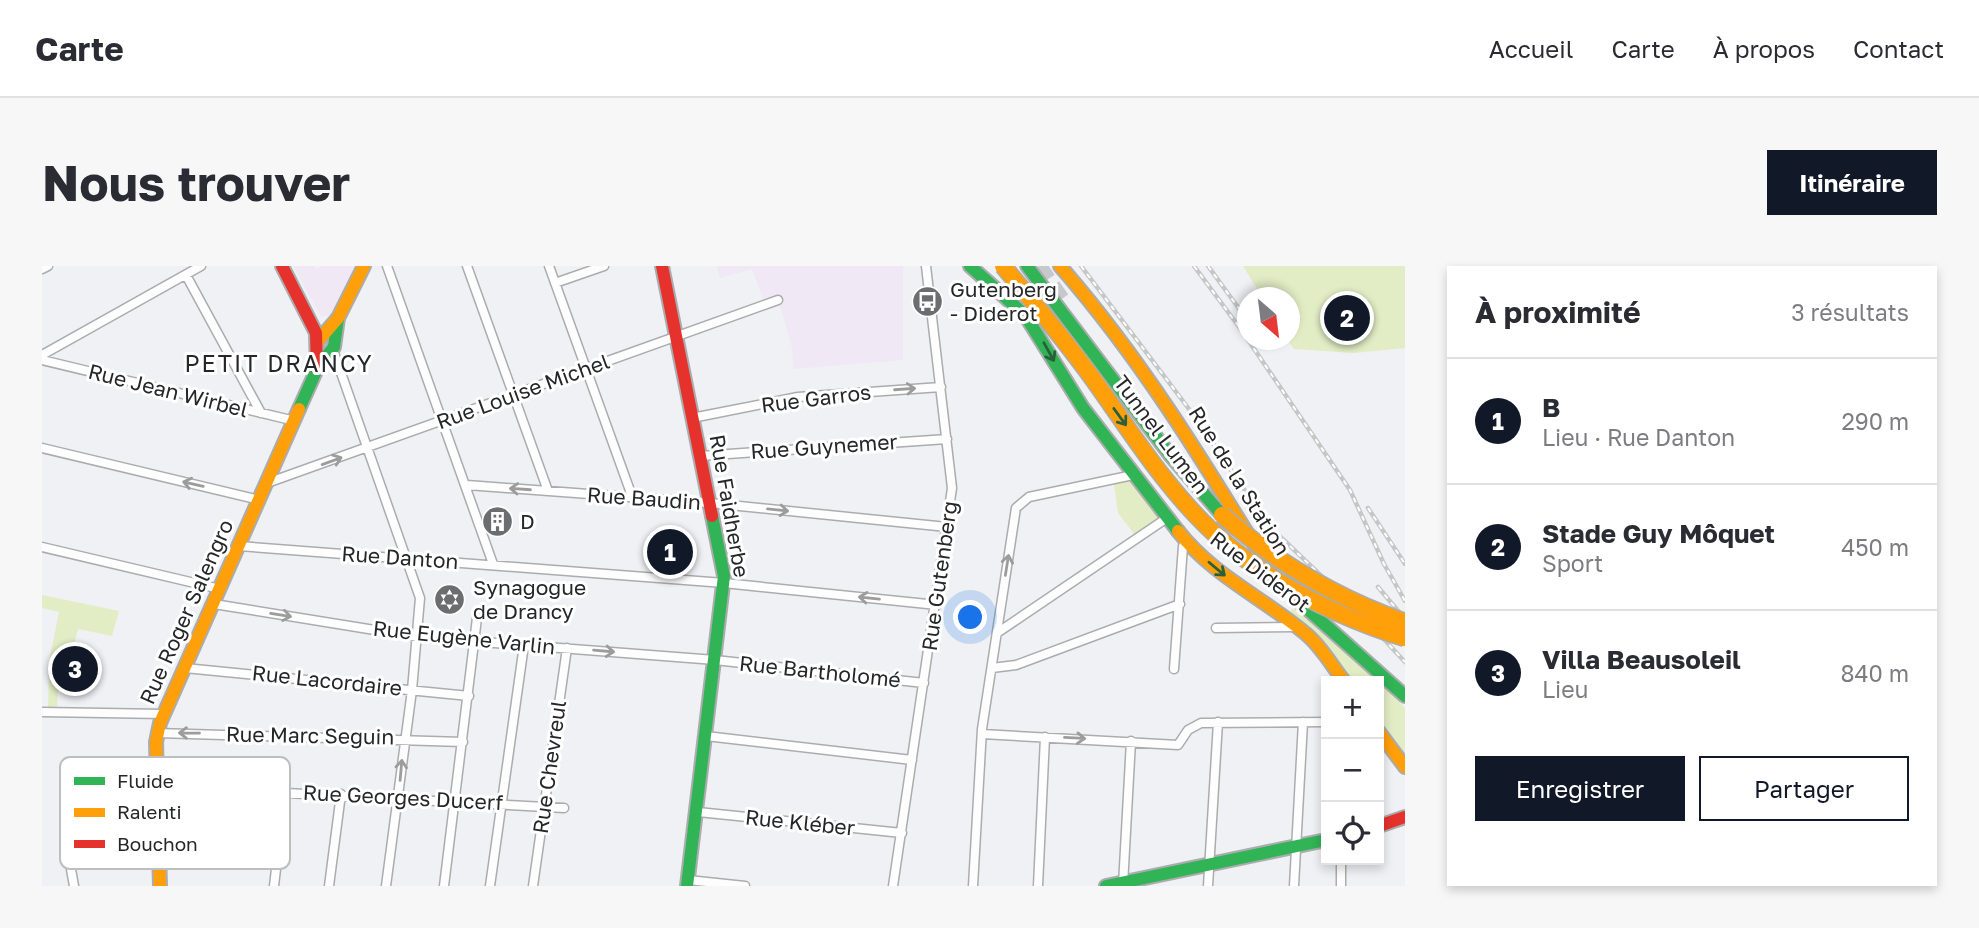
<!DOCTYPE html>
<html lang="fr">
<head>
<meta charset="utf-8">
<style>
  body { margin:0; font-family:"Golos Text",sans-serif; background:#f7f7f7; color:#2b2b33 }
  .controls { position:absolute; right:21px; bottom:21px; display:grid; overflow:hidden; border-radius:0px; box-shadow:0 4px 10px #0003 }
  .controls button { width:63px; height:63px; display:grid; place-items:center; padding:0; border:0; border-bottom:2px solid #e1e1e2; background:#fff; color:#2b2b33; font:35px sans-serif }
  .compass { position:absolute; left:1195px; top:21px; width:63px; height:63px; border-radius:50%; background:#fff; box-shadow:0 4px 10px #0003; rotate:152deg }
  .you { position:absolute; left:929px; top:352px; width:24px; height:24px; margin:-18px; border:5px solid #fff; border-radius:50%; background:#1a73e8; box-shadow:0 0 0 10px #1a73e833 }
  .badge { display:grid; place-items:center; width:46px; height:46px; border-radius:50%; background:#111827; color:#fff; font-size:23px; font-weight:700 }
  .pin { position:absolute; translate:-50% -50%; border:4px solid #fff; box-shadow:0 2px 7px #0006 }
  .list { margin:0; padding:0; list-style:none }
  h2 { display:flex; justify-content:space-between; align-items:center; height:91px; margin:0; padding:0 28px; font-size:30px }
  h2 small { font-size:23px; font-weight:400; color:#7c7c81 }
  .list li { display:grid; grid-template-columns:46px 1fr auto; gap:21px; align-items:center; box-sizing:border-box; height:126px; padding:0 28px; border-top:2px solid #e1e1e2 }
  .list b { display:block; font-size:26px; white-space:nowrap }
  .list p { margin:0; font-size:23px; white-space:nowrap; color:#7c7c81 }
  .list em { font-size:23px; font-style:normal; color:#7c7c81 }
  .actions { display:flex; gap:14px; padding:21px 28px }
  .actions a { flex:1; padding:16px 0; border:2px solid #111827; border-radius:0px; text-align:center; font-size:24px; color:#111827 }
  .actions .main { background:#111827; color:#fff }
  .icon { flex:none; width:38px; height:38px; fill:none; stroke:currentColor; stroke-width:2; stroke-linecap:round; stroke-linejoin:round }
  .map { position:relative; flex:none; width:1363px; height:620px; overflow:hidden; border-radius:0px }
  header { display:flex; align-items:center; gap:42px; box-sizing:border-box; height:98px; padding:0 35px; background:#fff; border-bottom:2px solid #e1e1e2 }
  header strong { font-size:33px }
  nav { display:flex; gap:38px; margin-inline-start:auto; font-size:24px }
  .intro { display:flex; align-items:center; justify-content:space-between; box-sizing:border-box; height:168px; padding:0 42px }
  h1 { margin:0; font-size:49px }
  .button { padding:18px 32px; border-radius:0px; background:#111827; color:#fff; font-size:24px; font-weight:700 }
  main { display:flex; gap:42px; padding:0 42px }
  aside { flex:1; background:#fff; border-radius:0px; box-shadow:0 4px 10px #0003 }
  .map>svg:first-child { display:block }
  .commercial { fill:#f0e8f4 }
  .green { fill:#e2edc5 }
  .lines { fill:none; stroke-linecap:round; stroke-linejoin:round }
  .street-tunnel { stroke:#c7c8cb; stroke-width:8; stroke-dasharray:8 4; stroke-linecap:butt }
  .highway-tunnel { stroke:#c7c8cb; stroke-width:16; stroke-dasharray:16 8; stroke-linecap:butt }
  .street-casing { stroke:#abacae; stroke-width:11 }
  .fast-casing { stroke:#abacae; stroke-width:16 }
  .slow-casing { stroke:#abacae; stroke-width:16 }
  .jam-casing { stroke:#abacae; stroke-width:16 }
  .street { stroke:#fdfdfd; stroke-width:8 }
  .fast { stroke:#30b455; stroke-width:12 }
  .slow { stroke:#ff9f0a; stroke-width:12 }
  .jam { stroke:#e5322d; stroke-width:12 }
  .rail-casing { stroke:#c6c6c7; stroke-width:4.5 }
  .rail { stroke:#fff; stroke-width:2; stroke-dasharray:5; stroke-linecap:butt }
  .slow-bridge-casing { stroke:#abacae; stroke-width:19; stroke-linecap:butt }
  .slow-bridge { stroke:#ff9f0a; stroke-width:16 }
  .oneway { stroke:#295f3a }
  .oneway2 { stroke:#9c9c9d }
  .labels { text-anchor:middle; stroke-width:6; stroke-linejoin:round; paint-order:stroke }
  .poi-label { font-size:21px; fill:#252628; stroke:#fff; text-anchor:start }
  .street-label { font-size:21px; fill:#252628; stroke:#fff }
  .neighbourhood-label { font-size:23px; letter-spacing:2px; fill:#252628; stroke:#fff }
  .key { fill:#fff; stroke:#bebebe; stroke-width:2 }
  .key-label { font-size:19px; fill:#252628 }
</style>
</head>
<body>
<header>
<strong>Carte</strong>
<nav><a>Accueil</a><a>Carte</a><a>À propos</a><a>Contact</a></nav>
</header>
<div class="intro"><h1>Nous trouver</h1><a class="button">Itinéraire</a></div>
<main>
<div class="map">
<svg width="1363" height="620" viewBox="0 0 1363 620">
  <rect width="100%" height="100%" fill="#eff1f4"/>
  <path class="commercial" d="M251 0H272L274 3 280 0H315L294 49 279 50Z
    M675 0H861V94L752 103 750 82 735 29 721 33 710 3 678 12Z"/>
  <path class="green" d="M1201 0H1363V82L1312 87 1252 83 1246 74 1248 32 1220 31Z
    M1086 215 1092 217 1109 239 1107 243 1110 241 1117 250 1116 254 1093 269 1076 247 1072 218Z
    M0 329 77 345 70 370 36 363 33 375 19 385 15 442H6L7 396 17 346 0 342Z
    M1253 338 1320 397 1363 442V493L1337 457V415H1307L1277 376 1247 348Z"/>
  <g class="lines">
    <path class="street-tunnel" d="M96 546H108"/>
    <path class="highway-tunnel" d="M997 0 1021 35"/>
    <defs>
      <path id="street" d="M345 0 451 298
        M425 0 506 225
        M507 0 591 233
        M0 3 6 0
        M144 9 219 147
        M513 17 562 0
        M291 84 378 332 370 424 344 620
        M0 89 159 0
        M0 94 253 155
        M650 152 756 131 899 121
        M0 182 218 234
        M658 190 905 173
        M225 217 736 34
        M425 219 668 237 905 261
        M197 280 682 317 895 339
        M0 281 178 323
        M172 338 376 371 673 394 882 417
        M1174 362 1254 361
        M955 367 1125 252
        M143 402 427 430
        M950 402 974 399 1138 338
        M1132 403 1141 280 1145 276
        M0 446 122 448
        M115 467 421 476
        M940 468 1136 479 1146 464 1159 457 1284 456
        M664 470 870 494
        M115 520 522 542
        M656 546 860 567
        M30 578 64 548
        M1299 594V620
        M646 614 703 620
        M1081 619 1089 475
        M32 620 27 592 30 578 24 539 31 536 64 548 96 546
        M232 620 243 527
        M287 620 299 528
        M402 620 435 352
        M448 620 482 379
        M491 620 525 382
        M851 620 910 222 884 0
        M931 620 940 463 974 242 987 231 1091 209
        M996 620 1003 471
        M1166 620 1176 456
        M1252 620 1261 456"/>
      <path id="fast" d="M928 0 983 49 1041 142 1136 265
        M985 0 1128 189 1180 249
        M257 143 275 103 292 81 296 52
        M1252 331 1363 430
        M645 620 682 310 670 250
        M1064 620 1284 574"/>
      <path id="slow" d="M1018 0C1102 96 1166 203 1232 311
        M276 75 296 52 322 0
        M1136 265C1170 309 1223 333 1264 368 1279 380 1290 400 1302 415
        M1337 466 1363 501
        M118 620 114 476 118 457 257 143"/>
      <path id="jam" d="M240 0 274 67 275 103
        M620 0 670 250
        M1337 560 1363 551"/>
    </defs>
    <use href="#street" class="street-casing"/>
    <use href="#fast" class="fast-casing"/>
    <use href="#slow" class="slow-casing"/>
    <use href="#jam" class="jam-casing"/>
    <use href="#street" class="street"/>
    <use href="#fast" class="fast"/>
    <use href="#slow" class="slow"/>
    <use href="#jam" class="jam"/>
    <defs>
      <path id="rail" d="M1039 0 1153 151 1227 260 1314 343 1363 396
        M1152 0 1206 73
        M1166 0 1206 55
        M1206 74 1308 224 1342 298 1363 335
        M1326 242 1363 298
        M1336 321 1363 353"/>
    </defs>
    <use href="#rail" class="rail-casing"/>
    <use href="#rail" class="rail"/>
    <defs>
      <path id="slow-bridge" d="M961 0C992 37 1023 74 1051 113 1089 166 1124 223 1173 268 1228 318 1293 350 1363 372
        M1180 249C1235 297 1294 332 1363 356"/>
    </defs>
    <use href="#slow-bridge" class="slow-bridge-casing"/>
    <use href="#slow-bridge" class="slow-bridge"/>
  </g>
  <defs><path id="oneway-shaft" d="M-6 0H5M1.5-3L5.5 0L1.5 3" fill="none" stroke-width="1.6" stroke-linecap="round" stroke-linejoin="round" transform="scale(1.75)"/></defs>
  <g class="oneway">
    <use href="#oneway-shaft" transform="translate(1007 86) rotate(61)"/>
    <use href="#oneway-shaft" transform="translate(1078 151) rotate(54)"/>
    <use href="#oneway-shaft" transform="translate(1175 303) rotate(40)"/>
  </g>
  <g class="oneway2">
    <use href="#oneway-shaft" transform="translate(863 123) rotate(-4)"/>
    <use href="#oneway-shaft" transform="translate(290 195) rotate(-20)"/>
    <use href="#oneway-shaft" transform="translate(151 218) rotate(-167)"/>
    <use href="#oneway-shaft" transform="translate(478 223) rotate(-176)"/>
    <use href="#oneway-shaft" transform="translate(736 244) rotate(6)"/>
    <use href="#oneway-shaft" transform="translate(965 299) rotate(-81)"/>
    <use href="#oneway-shaft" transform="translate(827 332) rotate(-174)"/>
    <use href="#oneway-shaft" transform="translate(239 349) rotate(9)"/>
    <use href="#oneway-shaft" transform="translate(562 385) rotate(5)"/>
    <use href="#oneway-shaft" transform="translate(147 467) rotate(-179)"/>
    <use href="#oneway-shaft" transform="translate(1033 472) rotate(3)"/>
    <use href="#oneway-shaft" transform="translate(359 504) rotate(-85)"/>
  </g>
  <defs>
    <symbol id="bus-disc" viewBox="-11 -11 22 22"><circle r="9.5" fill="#6c6d6f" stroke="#fff"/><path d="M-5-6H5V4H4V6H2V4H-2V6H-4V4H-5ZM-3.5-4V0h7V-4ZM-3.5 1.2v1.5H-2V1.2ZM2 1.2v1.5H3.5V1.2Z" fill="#fff"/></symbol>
    <symbol id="building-disc" viewBox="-11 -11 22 22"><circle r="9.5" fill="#6c6d6f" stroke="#fff"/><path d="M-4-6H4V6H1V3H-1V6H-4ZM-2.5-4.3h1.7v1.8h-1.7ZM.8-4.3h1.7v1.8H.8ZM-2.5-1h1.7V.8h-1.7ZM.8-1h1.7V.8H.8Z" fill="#fff"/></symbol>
    <symbol id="synagogue-disc" viewBox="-11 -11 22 22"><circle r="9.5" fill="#6c6d6f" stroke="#fff"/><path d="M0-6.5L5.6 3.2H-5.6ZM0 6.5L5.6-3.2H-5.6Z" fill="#fff"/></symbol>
  </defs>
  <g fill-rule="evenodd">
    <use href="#bus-disc" x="868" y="18" width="35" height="35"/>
    <use href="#building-disc" x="438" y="238" width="35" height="35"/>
    <use href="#synagogue-disc" x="390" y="316" width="35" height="35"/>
  </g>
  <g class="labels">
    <g class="poi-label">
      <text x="908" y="31">Gutenberg<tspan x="908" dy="24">- Diderot</tspan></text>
      <text x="478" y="263">D</text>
      <text x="431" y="329">Synagogue<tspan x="431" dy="24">de Drancy</tspan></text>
    </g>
    <g class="street-label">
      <text transform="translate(126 125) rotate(14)" y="7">Rue Jean Wirbel</text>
      <text transform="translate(481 126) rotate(-20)" y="7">Rue Louise Michel</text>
      <text transform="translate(774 133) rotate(-7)" y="7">Rue Garros</text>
      <text transform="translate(1119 169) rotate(53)" y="7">Tunnel Lumen</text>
      <text transform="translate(782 181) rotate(-4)" y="7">Rue Guynemer</text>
      <text transform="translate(1197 215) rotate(58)" y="7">Rue de la Station</text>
      <text transform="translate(602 233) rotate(4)" y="7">Rue Baudin</text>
      <text transform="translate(687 240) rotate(80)" y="7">Rue Faidherbe</text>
      <text transform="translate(358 292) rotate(4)" y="7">Rue Danton</text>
      <text transform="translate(1218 306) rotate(37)" y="7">Rue Diderot</text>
      <text transform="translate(898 310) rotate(-82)" y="7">Rue Gutenberg</text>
      <text transform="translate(145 346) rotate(-66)" y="7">Rue Roger Salengro</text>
      <text transform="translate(422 372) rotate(6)" y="7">Rue Eugène Varlin</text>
      <text transform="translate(778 406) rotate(6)" y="7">Rue Bartholomé</text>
      <text transform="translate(285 415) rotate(6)" y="7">Rue Lacordaire</text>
      <text transform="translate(268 470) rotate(1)" y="7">Rue Marc Seguin</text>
      <text transform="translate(508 501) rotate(-82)" y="7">Rue Chevreul</text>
      <text transform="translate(361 532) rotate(3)" y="7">Rue Georges Ducerf</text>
      <text transform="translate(758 557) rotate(6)" y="7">Rue Kléber</text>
    </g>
    <g class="neighbourhood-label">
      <text x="237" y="106">PETIT DRANCY</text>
    </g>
  </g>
  <rect x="18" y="491" width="230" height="112" rx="10" class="key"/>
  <rect x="32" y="511" width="31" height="8" fill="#30b455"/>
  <rect x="32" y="542" width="31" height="9" fill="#ff9f0a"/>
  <rect x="32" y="574" width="31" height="8" fill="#e5322d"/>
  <g class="key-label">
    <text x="75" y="522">Fluide</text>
    <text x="75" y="553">Ralenti</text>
    <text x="75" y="585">Bouchon</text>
  </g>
</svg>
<div class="controls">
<button>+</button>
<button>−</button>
<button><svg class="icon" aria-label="locate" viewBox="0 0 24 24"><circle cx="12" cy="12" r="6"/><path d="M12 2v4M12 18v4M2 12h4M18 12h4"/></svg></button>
</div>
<svg class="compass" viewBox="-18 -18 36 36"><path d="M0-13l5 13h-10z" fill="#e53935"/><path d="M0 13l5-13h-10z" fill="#7c7c81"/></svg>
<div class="you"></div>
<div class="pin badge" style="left:628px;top:286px">1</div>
<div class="pin badge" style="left:1305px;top:52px">2</div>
<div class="pin badge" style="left:33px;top:403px">3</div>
</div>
<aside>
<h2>À proximité<small>3 résultats</small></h2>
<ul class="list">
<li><span class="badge">1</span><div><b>B</b><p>Lieu · Rue Danton</p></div><em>290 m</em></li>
<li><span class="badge">2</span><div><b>Stade Guy Môquet</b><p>Sport</p></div><em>450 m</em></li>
<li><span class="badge">3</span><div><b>Villa Beausoleil</b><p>Lieu</p></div><em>840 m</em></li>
</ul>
<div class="actions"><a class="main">Enregistrer</a><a>Partager</a></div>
</aside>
</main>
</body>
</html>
